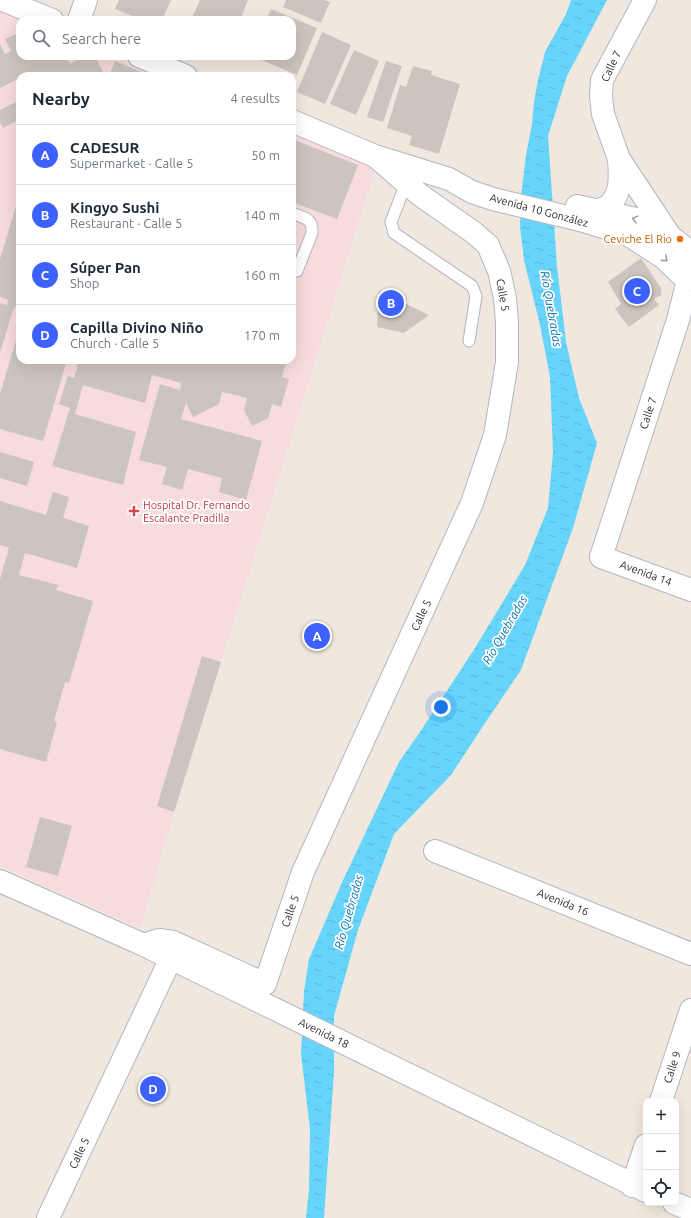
<!DOCTYPE html>
<html lang="en">
<head>
<meta charset="utf-8">
<style>
  body { margin:0; font-family:Ubuntu,sans-serif; background:#f2f2f3; color:#1f2937 }
  .controls { position:absolute; right:12px; bottom:12px; display:grid; overflow:hidden; border-radius:8px; box-shadow:0 4px 16px #0002 }
  .controls button { width:36px; height:36px; display:grid; place-items:center; padding:0; border:0; border-bottom:1px solid #e0e1e3; background:#fff; color:#1f2937; font:20px sans-serif }
  .you { position:absolute; left:441px; top:707px; width:14px; height:14px; margin:-10px; border:3px solid #fff; border-radius:50%; background:#1a73e8; box-shadow:0 0 0 6px #1a73e833 }
  .badge { display:grid; place-items:center; width:26px; height:26px; border-radius:50%; background:#3c61ff; color:#fff; font-size:13px; font-weight:700 }
  .pin { position:absolute; translate:-50% -50%; border:2px solid #fff; box-shadow:0 1px 4px #0006 }
  .list { margin:0; padding:0; list-style:none }
  h2 { display:flex; justify-content:space-between; align-items:center; height:52px; margin:0; padding:0 16px; font-size:17px }
  h2 small { font-size:13px; font-weight:400; color:#747a83 }
  .list li { display:grid; grid-template-columns:26px 1fr auto; gap:12px; align-items:center; box-sizing:border-box; height:60px; padding:0 16px; border-top:1px solid #e0e1e3 }
  .list b { display:block; font-size:15px; white-space:nowrap }
  .list p { margin:0; font-size:13px; white-space:nowrap; color:#747a83 }
  .list em { font-size:13px; font-style:normal; color:#747a83 }
  .icon { flex:none; width:22px; height:22px; fill:none; stroke:currentColor; stroke-width:2; stroke-linecap:round; stroke-linejoin:round }
  .map { position:relative; flex:none; width:691px; height:1218px; overflow:hidden }
  .search { position:absolute; background:#fff; box-shadow:0 4px 16px #0002; left:16px; top:16px; width:280px; height:44px; display:flex; align-items:center; gap:10px; box-sizing:border-box; padding:0 14px; border-radius:12px; color:#747a83; font-size:15px }
  .panel { position:absolute; background:#fff; box-shadow:0 4px 16px #0002; left:16px; top:72px; width:280px; height:292px; border-radius:12px }
  .map>svg:first-child { display:block }
  .medical { fill:#f7dbdd }
  .water { fill:url(#water-ripples) }
  .building { fill:#cbc5be }
  .lines { fill:none; stroke-linecap:round; stroke-linejoin:round }
  .lane-casing { stroke:#b2b5c2; stroke-width:13 }
  .street-casing { stroke:#b2b5c2; stroke-width:24 }
  .lane { stroke:#fff; stroke-width:11 }
  .street { stroke:#fff; stroke-width:22 }
  .oneway { stroke:#a0a0a0 }
  .food-dot { fill:#e8710a; stroke:#fff; stroke-width:1.5 }
  .health-dot { fill:#e0444e; stroke:#fff; stroke-width:1.5 }
  .labels { text-anchor:middle; stroke-width:3.5; stroke-linejoin:round; paint-order:stroke }
  .street-label { font-size:11px; fill:#2d2d2d; stroke:#fff }
  .food-label { font-size:11px; fill:#c56008; stroke:#fff; text-anchor:end }
  .health-label { font-size:11px; fill:#be3a42; stroke:#fff; text-anchor:start }
  .water-label { font-size:12px; font-style:italic; fill:#0073ae; stroke:#fff }
</style>
</head>
<body>
<div class="map">
<svg width="691" height="1218" viewBox="0 0 691 1218">
  <defs>
    <pattern id="water-ripples" width="26" height="14" patternUnits="userSpaceOnUse"><rect width="26" height="14" fill="#67d5fb"/><path d="M2 4q2-2 4 0t4 0M15 11q2-2 4 0t4 0" fill="none" stroke="#5ab7d7"/></pattern>
  </defs>
  <rect width="100%" height="100%" fill="#f0e8de"/>
  <path class="medical" d="M0 10 24 20H20V56H109L156 76H20V360H292V133L375 169 174 812 140 928 0 866Z"/>
  <path class="water" d="M571 0H607L567 76 548 136 557 266 566 342 579 398 597 443 573 528 521 670 487 720 451 775 394 834 358 930 334 1016V1072L324 1218H306L309 1189 310 1129 301 1054 304 991 309 959 344 878 399 762 420 732 475 648 525 565 548 508 553 452 550 377 540 325 524 260 520 227 521 197 526 155 532 124 534 102 538 80 545 52 566 14Z"/>
  <path class="building" d="M119 0H171L162 20H142L115 9Z
    M200 0H248L240 20H191Z
    M286 0H324L330 2 321 23 283 7Z
    M271 9 317 28 297 75 252 56H292V20H266Z
    M20 32V56H66L70 64 85 56H95L105 76H20V78L0 88V44L5 54 11 51 5 39Z
    M322 32 351 45 325 104 297 92Z
    M354 50 379 61 356 115 330 104Z
    M115 61 151 76H109Z
    M386 61 402 66 383 122 367 117Z
    M413 66 432 71 431 75 460 84 439 154 409 145 412 136 387 128 400 85 406 87Z
    M20 100V119L3 128 0 122V110Z
    M292 139 358 165 337 219 292 202Z
    M16 206 20 207V309L14 307 0 353V303L7 305 8 300 0 297V259Z
    M641 258 661 288V295L654 299 659 305 629 327 615 309 621 304 608 282Z
    M379 291 429 315 404 333 377 327Z
    M20 327V360H67L43 441 0 429V394Z
    M79 360H287L282 377 289 379 281 407 272 404 268 418 252 426 244 410 247 398 222 392 219 404 193 417 186 403 181 419 262 441 246 500 219 492 222 478 188 469 182 490 162 484 167 467 139 460 160 384 180 390 181 383 152 375 145 403 83 385 75 414 136 432 123 485 52 466 70 408 59 404 68 376 74 378Z
    M0 452 34 462 27 486 0 478Z
    M53 492 69 497 63 518 89 526 77 568 25 553 19 575 58 585 56 590 93 601 69 683 65 682 54 721 57 722 46 762 0 749V579L9 548 0 545V501L46 515Z
    M202 656 221 662 174 812 157 806Z
    M40 817 72 826 58 876 26 867Z"/>
  <g class="lines">
    <defs>
      <path id="lane" d="M406 183 391 222 394 233 472 286 476 296 469 341
        M292 213C304 218 313 218 312 233L297 271"/>
      <path id="street" d="M3 0 52 20
        M645 0 602 80 601 96 603 114 619 159 670 236
        M79 20 86 0
        M139 56 186 76
        M292 121 375 156 449 179 472 192 493 199 580 220 627 234 664 258 687 280
        M577 206 645 221 670 236 691 253
        M599 211C602 209 607 207 610 204 622 193 620 174 619 159
        M691 268 678 320 601 557 691 590
        M435 851 691 954
        M0 881 144 945 646 1191
        M144 945 159 940 173 942 265 984 303 872 472 503 495 435 507 362V322L505 298 499 271 488 245 473 232 420 195 375 156
        M661 1101 691 1010
        M632 1186 646 1145
        M674 1203 691 1210
        M48 1218 171 958"/>
    </defs>
    <use href="#lane" class="lane-casing"/>
    <use href="#street" class="street-casing"/>
    <use href="#lane" class="lane"/>
    <use href="#street" class="street"/>
  </g>
  <defs><path id="oneway-chevron" d="M-2-3.5L2.5 0L-2 3.5" fill="none" stroke-width="1.6" stroke-linecap="round" stroke-linejoin="round"/></defs>
  <g class="oneway">
    <use href="#oneway-chevron" transform="translate(635 219) rotate(-165)"/>
    <use href="#oneway-chevron" transform="translate(665 259) rotate(40)"/>
  </g>
  <circle class="food-dot" cx="680" cy="239" r="4"/>
  <path class="health-dot" d="M132 505h4v4h4v4h-4v4h-4v-4h-4v-4h4z"/>
  <g class="labels">
    <g class="street-label">
      <text transform="translate(611 66) rotate(-65)" y="4">Calle 7</text>
      <text transform="translate(539 210) rotate(15)" y="4">Avenida 10 González</text>
      <text transform="translate(503 295) rotate(80)" y="4">Calle 5</text>
      <text transform="translate(648 413) rotate(-72)" y="4">Calle 7</text>
      <text transform="translate(646 573) rotate(20)" y="4">Avenida 14</text>
      <text transform="translate(421 615) rotate(-65)" y="4">Calle 5</text>
      <text transform="translate(563 902) rotate(22)" y="4">Avenida 16</text>
      <text transform="translate(290 911) rotate(-71)" y="4">Calle 5</text>
      <text transform="translate(324 1033) rotate(26)" y="4">Avenida 18</text>
      <text transform="translate(672 1067) rotate(-72)" y="4">Calle 9</text>
      <text transform="translate(79 1153) rotate(-65)" y="4">Calle 5</text>
    </g>
    <g class="food-label">
      <text x="672" y="243">Ceviche El Rio</text>
    </g>
    <g class="health-label">
      <text x="143" y="509">Hospital Dr. Fernando<tspan x="143" dy="13">Escalante Pradilla</tspan></text>
    </g>
    <g class="water-label">
      <text transform="translate(551 309) rotate(80)" y="4">Río Quebradas</text>
      <text transform="translate(505 630) rotate(-60)" y="4">Río Quebradas</text>
      <text transform="translate(349 912) rotate(-74)" y="4">Río Quebradas</text>
    </g>
  </g>
</svg>
<div class="controls">
<button>+</button>
<button>−</button>
<button><svg class="icon" aria-label="locate" viewBox="0 0 24 24"><circle cx="12" cy="12" r="6"/><path d="M12 2v4M12 18v4M2 12h4M18 12h4"/></svg></button>
</div>
<div class="you"></div>
<div class="pin badge" style="left:317px;top:636px">A</div>
<div class="pin badge" style="left:391px;top:303px">B</div>
<div class="pin badge" style="left:637px;top:291px">C</div>
<div class="pin badge" style="left:153px;top:1089px">D</div>
<div class="search"><svg class="icon" aria-label="search" viewBox="0 0 24 24"><circle cx="10" cy="10" r="6"/><path d="M15 15l6 6"/></svg>Search here</div>
<section class="panel">
<h2>Nearby<small>4 results</small></h2>
<ul class="list">
<li><span class="badge">A</span><div><b>CADESUR</b><p>Supermarket · Calle 5</p></div><em>50 m</em></li>
<li><span class="badge">B</span><div><b>Kingyo Sushi</b><p>Restaurant · Calle 5</p></div><em>140 m</em></li>
<li><span class="badge">C</span><div><b>Súper Pan</b><p>Shop</p></div><em>160 m</em></li>
<li><span class="badge">D</span><div><b>Capilla Divino Niño</b><p>Church · Calle 5</p></div><em>170 m</em></li>
</ul>
</section>
</div>
</body>
</html>
